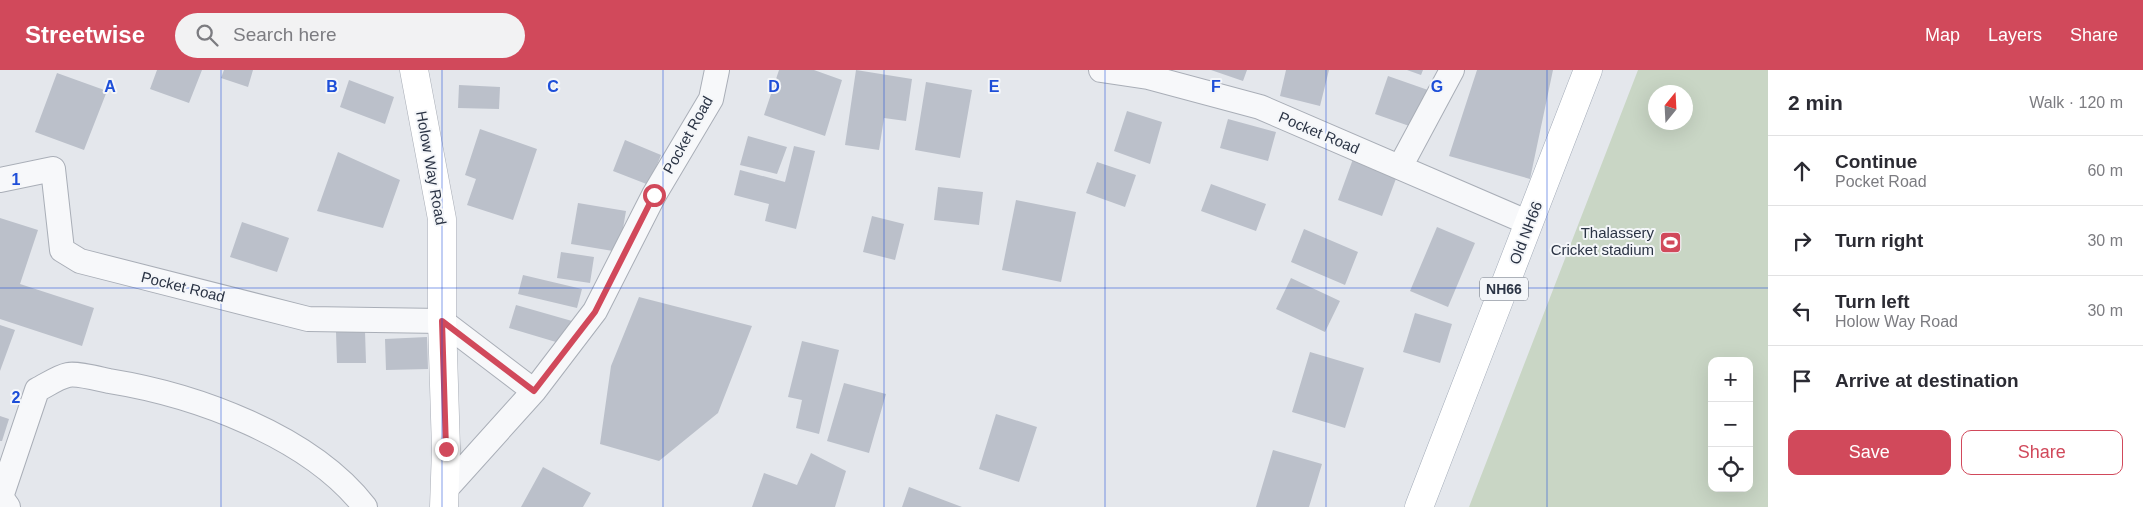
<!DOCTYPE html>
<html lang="en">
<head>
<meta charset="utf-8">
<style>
  body { margin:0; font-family:Arial,sans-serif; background:#f2f2f3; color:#2b2b33 }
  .controls { position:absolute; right:15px; bottom:15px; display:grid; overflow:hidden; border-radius:10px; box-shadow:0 5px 20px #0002 }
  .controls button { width:45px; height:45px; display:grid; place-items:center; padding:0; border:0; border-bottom:1px solid #e1e1e2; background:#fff; color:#2b2b33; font:25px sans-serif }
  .compass { position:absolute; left:1648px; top:15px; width:45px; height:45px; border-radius:50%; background:#fff; box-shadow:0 5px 20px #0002; rotate:18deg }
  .stop { position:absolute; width:15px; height:15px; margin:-11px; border:4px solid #d1495b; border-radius:50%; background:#fff }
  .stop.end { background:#d1495b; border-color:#fff; box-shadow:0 1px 5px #0008 }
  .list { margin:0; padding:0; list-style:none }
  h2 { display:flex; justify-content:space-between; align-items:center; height:65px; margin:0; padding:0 20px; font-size:21px }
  h2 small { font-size:16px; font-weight:400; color:#7c7c81 }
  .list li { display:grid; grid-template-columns:32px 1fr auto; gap:15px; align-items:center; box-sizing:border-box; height:70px; padding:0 20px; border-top:1px solid #e1e1e2 }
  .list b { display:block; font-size:19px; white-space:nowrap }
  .list p { margin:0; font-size:16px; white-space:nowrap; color:#7c7c81 }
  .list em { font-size:16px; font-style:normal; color:#7c7c81 }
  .actions { display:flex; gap:10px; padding:15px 20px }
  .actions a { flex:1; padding:11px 0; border:1px solid #d1495b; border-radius:10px; text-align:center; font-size:18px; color:#d1495b }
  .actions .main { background:#d1495b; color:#fff }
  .icon { flex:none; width:28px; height:28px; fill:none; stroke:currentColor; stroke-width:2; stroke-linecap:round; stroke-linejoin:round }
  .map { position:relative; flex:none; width:1768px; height:437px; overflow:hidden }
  header { display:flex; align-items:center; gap:30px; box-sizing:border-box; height:70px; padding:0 25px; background:#d1495b; color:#fff }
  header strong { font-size:24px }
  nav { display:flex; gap:28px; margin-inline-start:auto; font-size:18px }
  .search { width:350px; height:45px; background:#f2f2f3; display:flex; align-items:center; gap:12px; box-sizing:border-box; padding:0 18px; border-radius:28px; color:#7c7c81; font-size:19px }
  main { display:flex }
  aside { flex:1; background:#fff }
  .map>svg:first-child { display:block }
  .green { fill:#c9d6c5; fill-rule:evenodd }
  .building { fill:#bbc0ca }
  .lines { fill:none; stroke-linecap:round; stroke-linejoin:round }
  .street-casing { stroke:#a9aeb7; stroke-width:26 }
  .secondary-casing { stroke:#a9aeb7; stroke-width:29 }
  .primary-casing { stroke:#a3abb8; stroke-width:29 }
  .street { stroke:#f7f8fa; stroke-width:24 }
  .secondary { stroke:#fff; stroke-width:28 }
  .primary { stroke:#fff; stroke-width:28 }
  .route { stroke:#d1495b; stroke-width:6 }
  .grid { fill:none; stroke:#1d4ed8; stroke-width:1; stroke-opacity:0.55 }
  .labels { text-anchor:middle; stroke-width:4; stroke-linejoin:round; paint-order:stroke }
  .shield { fill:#f4f6f9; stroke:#676e7b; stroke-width:1 }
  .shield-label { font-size:14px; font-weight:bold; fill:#2b3445 }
  .street-label { font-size:15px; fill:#2b3445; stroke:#f4f6f9 }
  .poi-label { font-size:15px; fill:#2b3445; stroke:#f4f6f9; text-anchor:end }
  .grid-label { font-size:16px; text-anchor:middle; font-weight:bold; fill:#1d4ed8; stroke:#f4f6f9; stroke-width:4; stroke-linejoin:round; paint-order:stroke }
</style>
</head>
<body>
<header>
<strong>Streetwise</strong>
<div class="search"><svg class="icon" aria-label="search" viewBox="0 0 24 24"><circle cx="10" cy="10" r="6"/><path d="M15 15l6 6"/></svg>Search here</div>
<nav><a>Map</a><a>Layers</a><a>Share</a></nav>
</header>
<main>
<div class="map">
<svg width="1768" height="437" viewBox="0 0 1768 437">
  <rect width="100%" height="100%" fill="#e4e7ec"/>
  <path class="green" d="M1638 0H1768V437H1469ZM1656 22H1686V52H1656ZM1712 291H1749V418H1712Z"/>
  <path class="building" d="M157 0H202L189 33 150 19Z
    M224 0H253L248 17 221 8Z
    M779 0H814L842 10 825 66 764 45Z
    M856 0 912 9 906 51 884 48 879 80 845 75Z
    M1211 0H1247L1243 11Z
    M1286 0H1329L1320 36 1280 26Z
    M1407 0H1423L1421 5Z
    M1477 0H1553L1530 109 1449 86Z
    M57 3 107 21 84 80 35 62Z
    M1388 6 1428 20 1415 58 1375 44Z
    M349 10 394 27 385 54 340 37Z
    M926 12 972 20 960 88 915 80Z
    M459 15 500 17 499 39 458 38Z
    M1127 41 1162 52 1150 94 1114 81Z
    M1228 49 1276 62 1268 91 1220 78Z
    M480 59 537 79 513 150 467 135 476 109 465 105Z
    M748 66 787 77 777 104 740 95Z
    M625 70 661 85 649 115 613 101Z
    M794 76 815 81 796 159 765 151 769 134 734 125 740 100 785 112Z
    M338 82 400 110 383 158 317 141Z
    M1353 89 1397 106 1382 146 1338 130Z
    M1097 92 1136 105 1125 137 1086 123Z
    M1211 114 1266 134 1256 161 1201 141Z
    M938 117 983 122 979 155 934 150Z
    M1016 130 1076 142 1061 212 1002 200Z
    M578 133 626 141 619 182 571 174Z
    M872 146 904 154 895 190 863 182Z
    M0 148 38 160 20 214 94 238 82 276 0 249Z
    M242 152 289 168 277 202 230 187Z
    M1437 157 1475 173 1448 237 1410 221Z
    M1304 159 1358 182 1345 215 1291 192Z
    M561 182 594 187 590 213 557 208Z
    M523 205 582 219 577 238 518 224Z
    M1291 208 1340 231 1325 262 1276 239Z
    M639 227 752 256 718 343 659 391 600 374 611 296Z
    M516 235 572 251 566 275 509 258Z
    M1415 243 1452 254 1440 293 1403 282Z
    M0 255 15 260 0 301Z
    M365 261 366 293H337L336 262Z
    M427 267 428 299 386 300 385 269Z
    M802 271 839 280 819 364 796 358 802 330 788 327Z
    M1310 282 1364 298 1345 358 1292 342Z
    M844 313 886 324 869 383 827 371Z
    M996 344 1037 357 1019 412 979 399Z
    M0 346 9 349 2 371H0Z
    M1273 380 1322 394 1309 437H1256Z
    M811 383 846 401 835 437H752L764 403 797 415Z
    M543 397 591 423 583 437H521Z
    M909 417 962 437H902Z"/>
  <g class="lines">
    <defs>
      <path id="street" d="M1101 0 1148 7 1260 37 1529 153
        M1400 97 1452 0
        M0 110 53 99 62 180 80 191 308 249 442 251 534 321
        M445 420 534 321 595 241 654 125 711 29 717 0
        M8 437 1 427 37 320C47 315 58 307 68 305 77 303 99 309 109 311 196 325 310 366 365 437"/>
      <path id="secondary" d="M414 0 442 149V251L446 379 444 437"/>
      <path id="primary" d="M1419 437 1588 0"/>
    </defs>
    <use href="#street" class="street-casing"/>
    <use href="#secondary" class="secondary-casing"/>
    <use href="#primary" class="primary-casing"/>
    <use href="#street" class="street"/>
    <use href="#secondary" class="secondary"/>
    <use href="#primary" class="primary"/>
  </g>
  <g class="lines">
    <path class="route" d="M446 379 442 251 534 321 595 242 654 125"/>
  </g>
  <path class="grid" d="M221 0V437M442 0V437M663 0V437M884 0V437M1105 0V437M1326 0V437M1547 0V437M0 218H1768"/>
  <defs>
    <symbol id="stadium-square" viewBox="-11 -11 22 22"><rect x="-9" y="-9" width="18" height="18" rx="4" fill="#d1495b" stroke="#f4f6f9"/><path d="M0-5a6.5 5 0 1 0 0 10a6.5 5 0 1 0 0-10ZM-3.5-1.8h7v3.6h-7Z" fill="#fff"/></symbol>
  </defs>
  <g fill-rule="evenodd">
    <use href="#stadium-square" x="1658" y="160" width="25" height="25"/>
  </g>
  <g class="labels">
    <rect class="shield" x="1480" y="207.5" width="48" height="23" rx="4"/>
    <g class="shield-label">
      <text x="1504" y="224">NH66</text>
    </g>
    <g class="street-label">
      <text transform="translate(1319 63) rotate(23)" y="5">Pocket Road</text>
      <text transform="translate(688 65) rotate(-61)" y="5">Pocket Road</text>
      <text transform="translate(431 98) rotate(80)" y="5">Holow Way Road</text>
      <text transform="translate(1526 163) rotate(-69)" y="5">Old NH66</text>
      <text transform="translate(183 217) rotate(14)" y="5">Pocket Road</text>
    </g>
    <g class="poi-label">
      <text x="1654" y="168">Thalassery<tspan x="1654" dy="17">Cricket stadium</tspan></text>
    </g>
  </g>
  <g class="grid-label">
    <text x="110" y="22">A</text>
    <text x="332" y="22">B</text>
    <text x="553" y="22">C</text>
    <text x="774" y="22">D</text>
    <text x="994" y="22">E</text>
    <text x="1216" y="22">F</text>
    <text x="1437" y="22">G</text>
    <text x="16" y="115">1</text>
    <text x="16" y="333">2</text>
  </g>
</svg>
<div class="controls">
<button>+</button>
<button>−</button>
<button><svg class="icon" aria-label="locate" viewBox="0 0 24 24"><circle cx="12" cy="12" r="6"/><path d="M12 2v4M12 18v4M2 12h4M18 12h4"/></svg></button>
</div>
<svg class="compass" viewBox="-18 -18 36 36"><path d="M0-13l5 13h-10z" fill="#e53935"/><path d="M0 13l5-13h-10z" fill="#7c7c81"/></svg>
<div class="stop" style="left:654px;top:125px"></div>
<div class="stop end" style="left:446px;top:379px"></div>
</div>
<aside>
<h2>2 min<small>Walk · 120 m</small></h2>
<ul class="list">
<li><svg class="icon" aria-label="ahead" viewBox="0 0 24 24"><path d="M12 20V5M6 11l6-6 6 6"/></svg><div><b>Continue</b><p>Pocket Road</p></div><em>60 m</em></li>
<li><svg class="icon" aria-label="right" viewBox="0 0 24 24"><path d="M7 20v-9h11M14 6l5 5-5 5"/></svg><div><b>Turn right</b></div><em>30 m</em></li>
<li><svg class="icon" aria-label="left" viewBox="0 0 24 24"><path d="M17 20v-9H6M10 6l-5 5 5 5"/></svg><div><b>Turn left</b><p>Holow Way Road</p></div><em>30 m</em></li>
<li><svg class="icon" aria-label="arrive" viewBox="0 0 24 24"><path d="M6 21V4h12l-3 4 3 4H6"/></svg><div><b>Arrive at destination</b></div></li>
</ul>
<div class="actions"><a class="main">Save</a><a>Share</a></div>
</aside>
</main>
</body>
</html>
